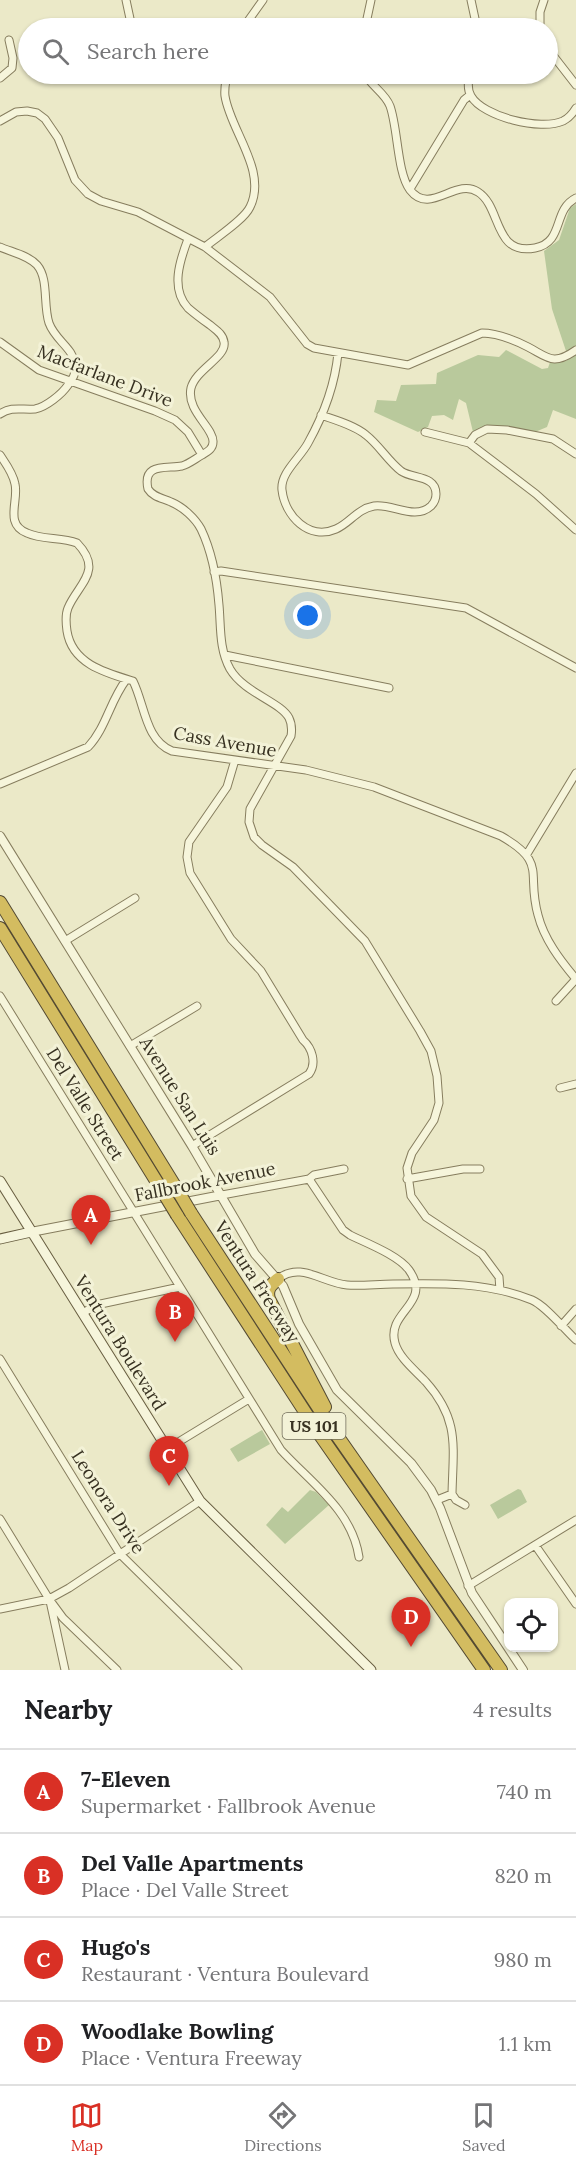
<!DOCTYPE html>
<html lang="en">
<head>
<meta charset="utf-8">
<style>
  body { margin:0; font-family:Lora,serif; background:#f2f2f2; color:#202124 }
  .controls { position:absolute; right:18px; bottom:18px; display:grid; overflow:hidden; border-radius:12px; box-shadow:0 2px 4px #0004 }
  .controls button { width:54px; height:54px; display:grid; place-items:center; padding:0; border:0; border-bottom:2px solid #e0e0e0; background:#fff; color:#202124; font:30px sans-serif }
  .you { position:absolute; left:308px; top:616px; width:21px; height:21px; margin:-15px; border:4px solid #fff; border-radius:50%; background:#1a73e8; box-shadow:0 0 0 9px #1a73e833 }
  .badge { display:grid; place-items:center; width:39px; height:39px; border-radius:50%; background:#d93025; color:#fff; font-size:20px; font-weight:700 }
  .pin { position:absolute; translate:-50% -50px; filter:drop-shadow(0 2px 3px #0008) }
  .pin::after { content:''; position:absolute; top:32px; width:21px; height:18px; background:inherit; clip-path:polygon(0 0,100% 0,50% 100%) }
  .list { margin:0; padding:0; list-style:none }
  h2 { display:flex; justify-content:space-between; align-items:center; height:78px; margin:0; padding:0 24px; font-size:26px }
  h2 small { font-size:20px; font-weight:400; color:#757577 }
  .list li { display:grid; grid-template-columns:39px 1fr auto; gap:18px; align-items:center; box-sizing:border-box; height:84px; padding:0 24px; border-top:2px solid #e0e0e0 }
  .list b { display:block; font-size:22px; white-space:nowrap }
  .list p { margin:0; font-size:20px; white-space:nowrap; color:#757577 }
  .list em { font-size:20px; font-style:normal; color:#757577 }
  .icon { flex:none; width:33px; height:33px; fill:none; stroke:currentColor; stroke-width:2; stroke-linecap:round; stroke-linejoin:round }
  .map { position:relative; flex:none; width:576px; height:1670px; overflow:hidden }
  .search { position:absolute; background:#fff; box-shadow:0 2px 4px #0004; left:18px; right:18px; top:18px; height:66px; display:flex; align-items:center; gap:15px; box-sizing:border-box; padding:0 21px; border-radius:33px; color:#757577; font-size:22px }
  .sheet { height:414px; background:#fff }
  nav { display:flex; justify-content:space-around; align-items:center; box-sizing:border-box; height:84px; border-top:2px solid #e0e0e0; background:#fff; font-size:16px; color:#757577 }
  nav a { display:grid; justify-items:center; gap:3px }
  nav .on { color:#d93025 }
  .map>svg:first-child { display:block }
  .green { fill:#b9c99c }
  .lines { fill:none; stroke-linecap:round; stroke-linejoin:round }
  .minor-casing { stroke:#867d5e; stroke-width:9 }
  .tertiary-casing { stroke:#867d5e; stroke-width:10 }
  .secondary-casing { stroke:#685e41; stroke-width:11 }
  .motorway-casing { stroke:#544a32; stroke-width:14 }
  .minor { stroke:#f6f5db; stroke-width:7 }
  .tertiary { stroke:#f6f5db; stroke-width:8 }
  .secondary { stroke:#f6f5db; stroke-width:9 }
  .motorway { stroke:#d3bc60; stroke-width:12 }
  .motorway-bridge-casing { stroke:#544a32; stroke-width:14; stroke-linecap:butt }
  .motorway-bridge { stroke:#d3bc60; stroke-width:12 }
  .labels { text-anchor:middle; stroke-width:6; stroke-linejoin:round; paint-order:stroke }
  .shield { fill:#f3f2d7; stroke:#6f6b58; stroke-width:1.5 }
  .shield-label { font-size:16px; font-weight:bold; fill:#373121 }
  .street-label { font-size:18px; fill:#373121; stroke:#f3f2d7 }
</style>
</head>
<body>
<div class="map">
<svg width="576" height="1670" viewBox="0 0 576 1670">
  <rect width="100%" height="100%" fill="#ebe9c8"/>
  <path class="green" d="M576 204V347L567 354 552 309 544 251 559 240 570 208Z
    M506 350 542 369 548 368 550 362 566 361 576 353V419L553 410 547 427 535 432 498 426 473 432 466 403 459 399 453 420 444 415 432 416 428 427 418 432 374 412 377 400 396 401 401 385 436 384 437 373 478 355 499 357Z
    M262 1430 270 1444 238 1462 230 1449Z
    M518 1489 521 1490 527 1502 498 1519 490 1505Z
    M310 1490 316 1492 329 1505 285 1544 266 1525 282 1507 288 1512Z"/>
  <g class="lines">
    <defs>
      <path id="minor" d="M126 0 132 28
        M471 0 477 28
        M243 28 263 0
        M365 28 371 0
        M460 28 476 25
        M540 28V12L544 0
        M548 49 576 85
        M365 74C371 86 385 93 390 106 398 128 397 173 410 190 430 216 456 177 478 192 502 207 493 256 535 248 565 242 552 210 576 198
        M470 74C468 81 467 89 471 96 483 117 541 131 563 121 569 118 573 113 576 108
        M0 78 12 68 13 58 9 40
        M0 121 16 112 27 111 37 113 45 119 58 138 75 180 88 194 101 201 138 212 205 247 270 297 307 344 314 348 408 365 482 333C496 333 516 341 528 347 549 358 553 366 576 350
        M410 189 464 100 470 95
        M188 239C180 260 170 289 188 308 195 314 203 320 210 325 216 330 223 334 224 342 227 357 196 369 191 388 186 411 214 428 213 442 213 449 207 452 202 455 195 459 189 464 182 466 167 469 142 462 148 489 153 497 162 498 171 502 183 507 195 518 201 529 212 552 217 580 219 605 221 627 219 649 230 669 244 693 281 702 289 718 292 724 292 730 291 736L250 809 249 822 254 837 262 845 293 867 365 941 420 1031 431 1051 437 1076 439 1103 434 1120 412 1153 407 1168 411 1196 426 1217 482 1254 499 1277 500 1290
        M0 247C11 252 28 255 37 265 49 279 43 305 49 323 55 340 73 348 75 364 77 372 73 379 68 385 62 394 46 407 35 409 22 410 11 406 0 414
        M205 247C217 237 244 220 250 207 268 171 230 130 225 96 224 88 226 81 227 74
        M0 342 39 370 155 411 175 420 188 432 202 455
        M321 415C335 420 354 425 366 435 379 445 388 461 401 471 412 479 436 475 436 494 436 498 434 503 431 506 415 521 392 503 374 506 357 509 350 523 336 529 309 541 285 516 282 490 280 473 300 458 308 443 323 416 335 385 338 353
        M425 432 469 443 536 494 576 530
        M469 443 475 435 487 429 507 430 553 439 576 454
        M0 455C6 464 13 473 15 484 19 501 4 524 27 533 42 540 61 537 77 543 104 571 78 584 68 608 65 615 66 624 67 631 72 664 106 673 133 681 145 705 145 740 172 751L306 770 374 787 501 836C548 863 526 872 538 915 544 939 560 960 576 979
        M214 572 221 571 466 608 576 668
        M225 655 389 688
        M0 784 88 747C106 728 110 701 126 680
        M527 854 576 773
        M65 941 135 898
        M0 996 281 1450C311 1483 352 1510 359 1557
        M556 1001 576 979
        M130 1046 197 1006
        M560 1088 576 1084
        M192 1146 309 1074C317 1063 312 1048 303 1040L261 971 231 939 190 873 187 857 189 842 227 787 235 760
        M309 1179 343 1230 350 1235C366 1243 398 1255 409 1270 433 1304 386 1311 395 1343 399 1358 416 1371 426 1382 460 1420 453 1447 452 1494L437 1500
        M407 1179 463 1169H480
        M222 1195 309 1179 314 1175 344 1169
        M278 1279C300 1261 323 1283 347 1285 362 1286 378 1284 393 1284 441 1283 487 1282 532 1300 546 1306 565 1330 576 1340
        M83 1313 96 1305 180 1287
        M561 1326 576 1309
        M0 1359 120 1554 238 1670
        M167 1449 249 1399
        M452 1494 456 1500 465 1505
        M0 1519 49 1599 63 1618 117 1670
        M535 1545 576 1604
        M468 1586 576 1520
        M50 1601 65 1670
        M0 1609 49 1599 69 1588 200 1501"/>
      <path id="tertiary" d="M0 836 192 1146 255 1254 283 1286 299 1324 337 1390 411 1463 431 1490 440 1508 472 1593 523 1670
        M31 1232 222 1195"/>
      <path id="secondary" d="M0 1181 200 1501 371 1670
        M0 1239 31 1232"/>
      <path id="motorway" d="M0 902 178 1191
        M0 928 163 1192
        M191 1213 329 1424 501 1670
        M177 1215 320 1435 484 1670
        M278 1279C271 1285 266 1289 269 1299L325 1407"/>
    </defs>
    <use href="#minor" class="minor-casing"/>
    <use href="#tertiary" class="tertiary-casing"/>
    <use href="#secondary" class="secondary-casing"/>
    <use href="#motorway" class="motorway-casing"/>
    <use href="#minor" class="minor"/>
    <use href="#tertiary" class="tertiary"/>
    <use href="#secondary" class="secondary"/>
    <use href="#motorway" class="motorway"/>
    <defs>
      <path id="motorway-bridge" d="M178 1191 191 1213
        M163 1192 177 1215"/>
    </defs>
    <use href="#motorway-bridge" class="motorway-bridge-casing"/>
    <use href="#motorway-bridge" class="motorway-bridge"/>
  </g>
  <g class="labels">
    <rect class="shield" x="282.5" y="1413" width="63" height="26" rx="4.5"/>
    <g class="shield-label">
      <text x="314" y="1432">US 101</text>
    </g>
    <g class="street-label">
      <text transform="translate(105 376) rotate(21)" y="6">Macfarlane Drive</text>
      <text transform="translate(225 742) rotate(10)" y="6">Cass Avenue</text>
      <text transform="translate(180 1096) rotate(58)" y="6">Avenue San Luis</text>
      <text transform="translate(85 1104) rotate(58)" y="6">Del Valle Street</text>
      <text transform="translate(205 1182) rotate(-11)" y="6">Fallbrook Avenue</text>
      <text transform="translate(257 1282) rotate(57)" y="6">Ventura Freeway</text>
      <text transform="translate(120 1343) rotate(58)" y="6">Ventura Boulevard</text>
      <text transform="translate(108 1502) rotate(57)" y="6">Leonora Drive</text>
    </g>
  </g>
</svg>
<div class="controls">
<button><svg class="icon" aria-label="locate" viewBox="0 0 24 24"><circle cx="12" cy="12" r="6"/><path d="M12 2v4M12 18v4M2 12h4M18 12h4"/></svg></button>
</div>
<div class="you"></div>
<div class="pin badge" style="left:91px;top:1245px">A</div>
<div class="pin badge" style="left:175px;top:1342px">B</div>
<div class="pin badge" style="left:169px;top:1486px">C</div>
<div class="pin badge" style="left:411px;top:1647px">D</div>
<div class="search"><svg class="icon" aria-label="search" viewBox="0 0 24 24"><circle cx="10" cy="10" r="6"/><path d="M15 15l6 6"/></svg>Search here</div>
</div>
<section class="sheet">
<h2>Nearby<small>4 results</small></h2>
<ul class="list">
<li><span class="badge">A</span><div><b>7-Eleven</b><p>Supermarket · Fallbrook Avenue</p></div><em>740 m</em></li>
<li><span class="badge">B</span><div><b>Del Valle Apartments</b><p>Place · Del Valle Street</p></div><em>820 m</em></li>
<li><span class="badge">C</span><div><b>Hugo's</b><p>Restaurant · Ventura Boulevard</p></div><em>980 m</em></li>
<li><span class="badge">D</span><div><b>Woodlake Bowling</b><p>Place · Ventura Freeway</p></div><em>1.1 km</em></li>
</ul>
</section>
<nav>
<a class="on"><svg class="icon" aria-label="map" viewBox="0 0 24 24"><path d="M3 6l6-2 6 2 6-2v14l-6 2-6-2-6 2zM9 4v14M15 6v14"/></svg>Map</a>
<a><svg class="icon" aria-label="directions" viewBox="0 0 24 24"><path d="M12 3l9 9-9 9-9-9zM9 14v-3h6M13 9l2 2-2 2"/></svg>Directions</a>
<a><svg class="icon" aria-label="saved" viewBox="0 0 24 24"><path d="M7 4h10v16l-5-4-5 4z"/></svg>Saved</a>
</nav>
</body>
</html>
